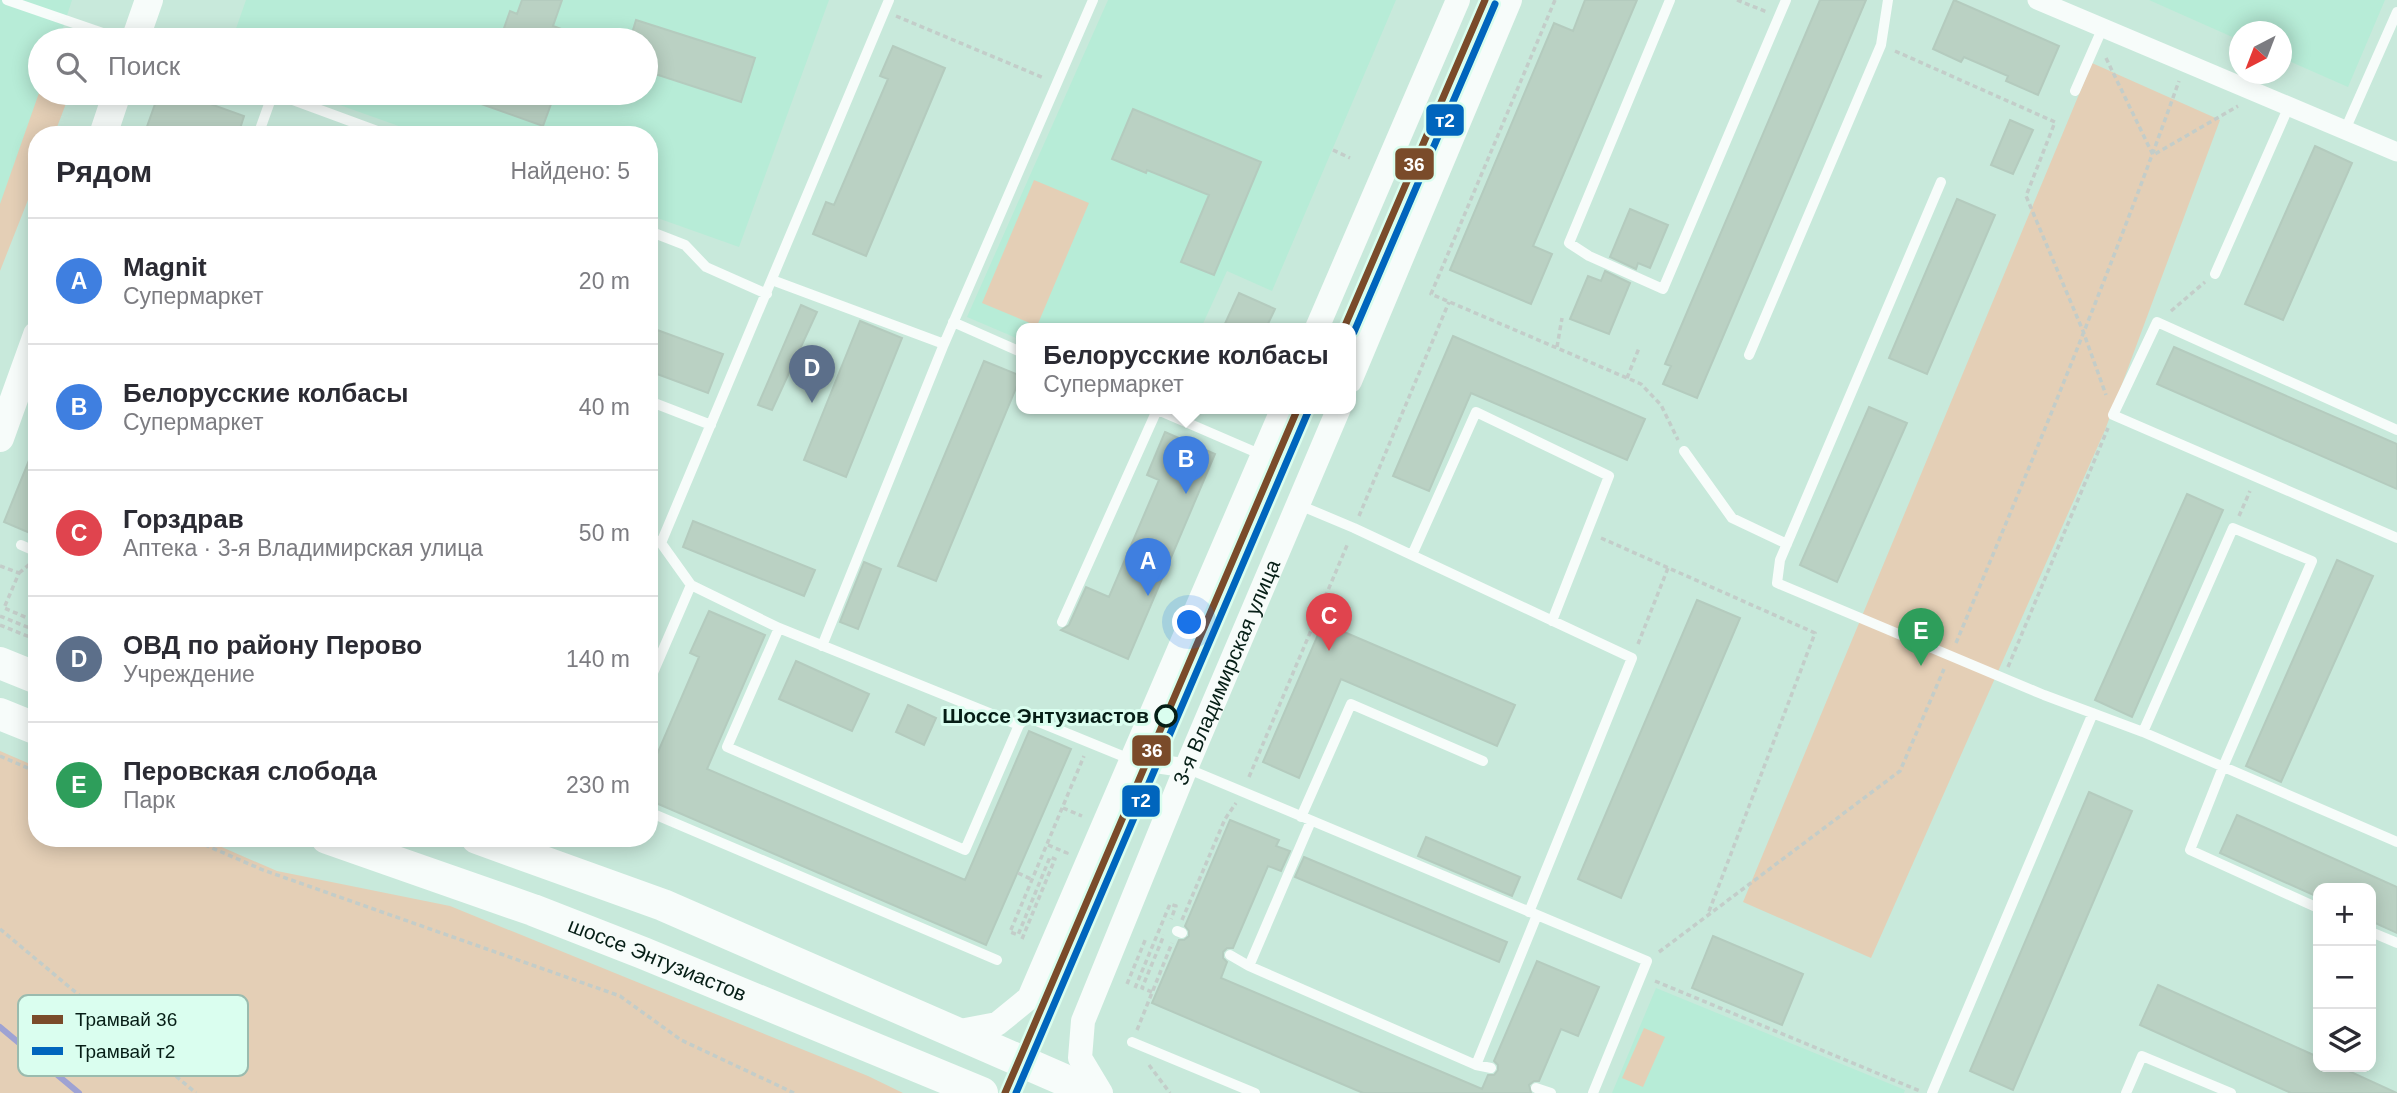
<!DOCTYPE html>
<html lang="ru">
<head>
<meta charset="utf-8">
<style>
  body { margin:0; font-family:Helvetica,sans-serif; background:#f7f7f7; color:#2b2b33 }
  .controls { position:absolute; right:21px; bottom:21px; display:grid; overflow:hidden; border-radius:14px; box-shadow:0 4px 18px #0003 }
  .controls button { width:63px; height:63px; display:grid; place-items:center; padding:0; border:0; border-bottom:2px solid #e1e1e2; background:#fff; color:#2b2b33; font:35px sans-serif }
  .compass { position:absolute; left:2229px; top:21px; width:63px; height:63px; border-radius:50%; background:#fff; box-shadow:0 4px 18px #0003; rotate:222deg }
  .you { position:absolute; left:1190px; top:623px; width:24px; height:24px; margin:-18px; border:5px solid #fff; border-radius:50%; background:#1a73e8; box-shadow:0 0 0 10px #1a73e833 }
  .badge { display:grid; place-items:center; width:46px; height:46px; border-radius:50%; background:#111827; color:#fff; font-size:23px; font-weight:700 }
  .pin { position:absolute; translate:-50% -58px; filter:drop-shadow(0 2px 4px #0008) }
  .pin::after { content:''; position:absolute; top:37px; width:24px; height:21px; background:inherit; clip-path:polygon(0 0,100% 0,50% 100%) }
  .popup { position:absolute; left:1016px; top:323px; width:340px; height:91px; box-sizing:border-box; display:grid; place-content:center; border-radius:14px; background:#fff; filter:drop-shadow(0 2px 5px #0005); font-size:23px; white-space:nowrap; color:#7c7c81 }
  .popup b { font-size:26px; color:#2b2b33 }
  .popup::after { content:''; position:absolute; left:50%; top:100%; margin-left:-14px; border:14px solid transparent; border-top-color:#fff }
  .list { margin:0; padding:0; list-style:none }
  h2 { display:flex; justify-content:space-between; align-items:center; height:91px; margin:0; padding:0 28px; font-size:30px }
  h2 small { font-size:23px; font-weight:400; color:#7c7c81 }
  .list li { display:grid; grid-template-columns:46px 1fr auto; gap:21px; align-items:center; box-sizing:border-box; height:126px; padding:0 28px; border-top:2px solid #e1e1e2 }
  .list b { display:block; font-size:26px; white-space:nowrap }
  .list p { margin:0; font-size:23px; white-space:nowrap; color:#7c7c81 }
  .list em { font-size:23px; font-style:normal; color:#7c7c81 }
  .icon { flex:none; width:38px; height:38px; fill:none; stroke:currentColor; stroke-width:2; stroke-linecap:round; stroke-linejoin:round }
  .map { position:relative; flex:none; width:2397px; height:1093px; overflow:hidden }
  .search { position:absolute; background:#fff; box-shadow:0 4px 18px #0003; left:28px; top:28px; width:630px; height:77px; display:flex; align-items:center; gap:18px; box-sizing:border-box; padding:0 24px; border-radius:38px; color:#7c7c81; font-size:26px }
  .panel { position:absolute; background:#fff; box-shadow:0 4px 18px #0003; left:28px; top:126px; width:630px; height:721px; border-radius:28px }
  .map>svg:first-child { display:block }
  .built { fill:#b7ecd7 }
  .green { fill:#e4cfb6 }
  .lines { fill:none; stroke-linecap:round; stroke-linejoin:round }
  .stream { stroke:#9ea2d3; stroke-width:6 }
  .building { fill:#bad1c3; stroke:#b4cbbe; stroke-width:2 }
  .path { stroke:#c3cdc9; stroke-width:3.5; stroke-dasharray:5 3.5; stroke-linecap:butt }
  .service { stroke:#f7fcfa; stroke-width:10 }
  .minor { stroke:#f7fcfa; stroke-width:19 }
  .tertiary { stroke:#f7fcfa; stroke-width:24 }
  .secondary { stroke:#f7fcfa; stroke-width:28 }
  .primary { stroke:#f7fcfa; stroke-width:32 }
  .tram-1-casing { stroke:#dafeef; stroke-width:12 }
  .tram-2-casing { stroke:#dafeef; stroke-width:12 }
  .tram-1 { stroke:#7a4b2a; stroke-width:7 }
  .tram-2 { stroke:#0065bd; stroke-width:7 }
  .stop-dot { fill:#dafeef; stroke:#061e16; stroke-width:3.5 }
  .labels { text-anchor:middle; stroke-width:6; stroke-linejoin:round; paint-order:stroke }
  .street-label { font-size:21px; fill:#061e16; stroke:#dafeef }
  .stop-label { font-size:21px; font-weight:bold; fill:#061e16; stroke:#dafeef; text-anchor:end }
  .key { fill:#dafeef; stroke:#9abbae; stroke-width:2 }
  .key-label { font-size:19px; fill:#061e16 }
  .line-badge { stroke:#dafeef; stroke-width:2.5 }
  .badge-label { font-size:19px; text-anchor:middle; font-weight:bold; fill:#fff }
</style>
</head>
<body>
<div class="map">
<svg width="2397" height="1093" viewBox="0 0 2397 1093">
  <rect width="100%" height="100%" fill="#c8e9db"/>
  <path class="built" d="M0 0H72L59 40H40V93L0 208Z
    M246 0H829L739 247 649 215V135H424L306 93H646V40H232Z
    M1108 0H1396L1272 291 1227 271 1201 328H1021V340L967 317Z
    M2149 0H2385L2348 87 2282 58V32H2240L2239 40Z
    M1656 988 1905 1090 1904 1093H1612Z"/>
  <path class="green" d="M2092 63 2220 120 2105 430 1871 958 1743 902Z
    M40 90V93H70L54 135H37V177L0 271V204Z
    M1034 180 1089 203 1037 326 982 303Z
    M0 751 37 767V838H201L277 871 450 906 868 1076 903 1093H0Z
    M1644 1028 1665 1037 1643 1087 1622 1078Z"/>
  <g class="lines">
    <path class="stream" d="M0 1027 79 1093"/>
  </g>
  <path class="building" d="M522 0H562L553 26 586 38V40H508L510 33 503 31 510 11 517 14Z
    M1585 0H1637L1533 246 1552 254 1531 304 1450 270 1554 23 1573 31Z
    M1820 0H1866L1697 398 1663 384 1671 366 1665 364Z
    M1954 0 2059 46 2038 95 2006 81 2008 76 1964 57 1961 62 1933 49Z
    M636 20 755 58 741 102 646 71V40H630Z
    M893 46 945 68 866 256 813 234 826 202 834 205 888 79 880 76Z
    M159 93H180L244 116 238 135H144Z
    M456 93H555L543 126 456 95Z
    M1133 109 1261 162 1214 275 1181 262 1209 195 1147 170 1146 173 1112 159Z
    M2010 120 2033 130 2013 174 1991 165Z
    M2315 146 2352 163 2283 320 2245 304Z
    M1957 199 1995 215 1927 374 1889 358Z
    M1630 209 1668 225 1650 268 1638 263 1636 269 1610 257Z
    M1605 271 1630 283 1609 334 1570 319 1588 276 1601 281Z
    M1239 293 1275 309 1266 328H1223Z
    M801 305 817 312 772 410 758 405Z
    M860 321 902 338 846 477 804 460Z
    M649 327 723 354 708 393 649 371Z
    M1453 336 1645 419 1627 460 1471 393 1429 491 1393 476Z
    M2174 347 2397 444V489L2157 384Z
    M984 361 1021 376 936 581 898 566Z
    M1869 407 1907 423 1837 582 1800 565Z
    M1165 432 1215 454 1128 659 1061 630 1069 625 1086 587 1109 597 1159 480 1147 475Z
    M36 443H37V536L4 522Z
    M2187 494 2223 510 2132 717 2095 700Z
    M693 521 815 570 804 596 683 547Z
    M2337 560 2373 576 2281 782 2246 766Z
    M864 562 881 569 858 629 840 622Z
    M1697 600 1740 618 1621 898 1578 879Z
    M709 611 765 635 707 769 965 880 1029 731 1071 749 986 945 649 800V773L699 657 690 653Z
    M1323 623 1515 705 1497 746 1341 679 1299 778 1263 762Z
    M796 661 869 694 852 731 779 699Z
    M908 705 936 718 924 745 896 732Z
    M2089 792 2132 811 2013 1090 1970 1071Z
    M2237 815 2397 887V933L2371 921V888H2318V897L2220 853Z
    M1230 820 1279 840 1276 846 1290 851 1281 871 1268 866 1233 948H1227L1223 952V958L1227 962 1221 978 1482 1089 1488 1075H1494L1498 1070V1065L1494 1061 1537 961 1599 987 1578 1036 1561 1029 1539 1081H1534L1529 1085 1531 1093H1363L1152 1003 1179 940H1184L1189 936V931L1185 926Z
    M1426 837 1520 877 1512 896 1418 856Z
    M1304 857 1507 942 1499 962 1295 877Z
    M1713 936 1803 974 1782 1025 1692 988Z
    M2158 985 2318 1057V1067H2340L2397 1093H2291L2140 1025Z"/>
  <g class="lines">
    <path class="path" d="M1555 0 1431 294 1641 384 1661 405 1678 440
      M1737 0 1767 12
      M896 16 1044 78
      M1895 51 2055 122 2026 196 2083 331 2106 395
      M2106 58 2153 155 2238 106
      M1333 150 1350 158
      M2171 311 2205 282
      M1557 347 1562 318
      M1627 378 1639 348
      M1359 516 1449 302
      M2239 516 2250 491
      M1601 538 1815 633 1708 914
      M0 566 19 573 4 608 37 622
      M19 573 31 563
      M0 616 37 631
      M0 625 37 640
      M1956 643C2034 457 2111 271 2179 81
      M1638 644 1668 568
      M2008 667 2108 428
      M0 756 37 772
      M1249 777 1348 543
      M1063 808 1082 816
      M189 838 263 870 620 996 681 1040 794 1093
      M1048 845 1067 853 1066 855
      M1018 873 1033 880
      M1182 920 1225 819 1236 803
      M0 929 196 1093
      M1022 939 1055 859 1050 857 1018 935 1010 932 1084 756
      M1659 952 1900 771 1944 669
      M1655 981 1920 1091
      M1127 984 1146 938
      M1135 988 1170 904 1176 906 1171 919
      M1152 992 1142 988 1164 935
      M1137 1030 1172 943
      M1149 1065 1170 1093"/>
    <path class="service" d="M7 0 123 40
      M1670 0 1569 243 1589 256 1663 289 1786 0
      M2075 91 2103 27
      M274 93 388 135
      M2345 130 2397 12
      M258 135 273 93
      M1941 182 1780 560 1777 583 2044 695 2143 732 2397 842
      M649 231 685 245 706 267 767 294
      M2215 274 2289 106
      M772 280 944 344 1093 0
      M953 322 1021 352
      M1749 355 1881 45 1888 0
      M649 401 711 425
      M1153 408 1262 455
      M2397 430 2157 322 2113 415 2397 538
      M1684 451 1732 518 1787 544
      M1299 505 1354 528 1632 658 1529 912
      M649 538 661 543 889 0
      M661 543 691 585 779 628 1019 725
      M21 545 37 552
      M1412 555 1476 412 1609 476 1552 621
      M1062 622 1157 410
      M779 628 727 747 965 850 1019 725 1027 717 1132 760
      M822 646 944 344
      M649 682 691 585
      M2143 732 2233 528 2312 561 2223 767 2190 850 2318 908
      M1186 768 1647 961 1593 1093
      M649 812 997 960
      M1301 817 1351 704 1483 761
      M1311 821 1249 966 1476 1065 1537 915
      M1177 931 1182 933
      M2371 932 2397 943
      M1230 955 1249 966
      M1132 1042 1255 1093
      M1476 1065 1491 1068
      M1536 1088 1551 1093
      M1932 1093 2093 713
      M2126 1093 2142 1056 2231 1093"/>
    <path class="minor" d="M2037 0 2397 152
      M1132 760 1186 768"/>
    <g class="tertiary">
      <path d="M1317 328 1458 0"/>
      <path d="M1350 381 1510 0"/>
      <path d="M955 1032 997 1024 1029 998 1283 408"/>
      <path id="s1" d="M1101 1093 1080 1058 1083 1021 1186 768 1339 408"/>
    </g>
    <path class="secondary" d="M135 40 149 0
      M103 135 117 93
      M0 438 37 335"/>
    <g class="primary">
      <path d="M0 663 37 678"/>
      <path d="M0 714 37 729"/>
      <path id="s2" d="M327 838 533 910 643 953 982 1093"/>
      <path d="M477 838 663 905 1094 1093"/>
    </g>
    <defs>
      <path id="tram-1" d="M1344 328 1485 0
        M1005 1093 1298 408"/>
      <path id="tram-2" d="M1354 332 1495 4
        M1016 1093 1308 412"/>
    </defs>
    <use href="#tram-1" class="tram-1-casing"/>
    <use href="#tram-2" class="tram-2-casing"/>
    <use href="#tram-1" class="tram-1"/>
    <use href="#tram-2" class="tram-2"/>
  </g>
  <circle class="stop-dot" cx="1166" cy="716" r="10"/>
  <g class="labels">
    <g class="street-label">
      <text dy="7" stroke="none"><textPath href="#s1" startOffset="455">3-я Владимирская улица</textPath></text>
      <text dy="7" stroke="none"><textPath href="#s2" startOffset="352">шоссе Энтузиастов</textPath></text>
    </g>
    <g class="stop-label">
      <text x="1149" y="723">Шоссе Энтузиастов</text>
    </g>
  </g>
  <rect x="18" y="995" width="230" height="81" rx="10" class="key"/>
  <rect x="32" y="1015" width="31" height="9" fill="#7a4b2a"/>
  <rect x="32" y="1047" width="31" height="8" fill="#0065bd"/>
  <g class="key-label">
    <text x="75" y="1026">Трамвай 36</text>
    <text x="75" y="1058">Трамвай т2</text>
  </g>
  <g class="line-badge">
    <rect x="1425" y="103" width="40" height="34" rx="7" fill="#0065bd"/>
    <rect x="1394" y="147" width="41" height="34" rx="7" fill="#7a4b2a"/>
    <rect x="1131" y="734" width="41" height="33" rx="7" fill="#7a4b2a"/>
    <rect x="1121" y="784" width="40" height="34" rx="7" fill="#0065bd"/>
  </g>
  <g class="badge-label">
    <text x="1445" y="127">т2</text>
    <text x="1414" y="171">36</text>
    <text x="1152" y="757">36</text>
    <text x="1141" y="807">т2</text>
  </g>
</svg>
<div class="controls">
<button>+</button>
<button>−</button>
<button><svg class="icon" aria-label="layers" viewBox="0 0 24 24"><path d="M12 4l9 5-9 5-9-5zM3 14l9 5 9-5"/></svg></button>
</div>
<svg class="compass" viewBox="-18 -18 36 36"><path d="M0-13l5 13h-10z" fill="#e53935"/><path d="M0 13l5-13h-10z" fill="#7c7c81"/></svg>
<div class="you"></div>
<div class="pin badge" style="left:1148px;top:596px;background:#3f7fe0">A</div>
<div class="pin badge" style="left:1186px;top:494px;background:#3f7fe0">B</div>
<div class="popup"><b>Белорусские колбасы</b>Супермаркет</div>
<div class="pin badge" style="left:1329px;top:651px;background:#e0444e">C</div>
<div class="pin badge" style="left:812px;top:403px;background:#5c6f8a">D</div>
<div class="pin badge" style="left:1921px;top:666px;background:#2e9e5b">E</div>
<div class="search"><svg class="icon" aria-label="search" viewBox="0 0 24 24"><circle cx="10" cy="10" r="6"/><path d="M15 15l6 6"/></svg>Поиск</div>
<section class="panel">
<h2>Рядом<small>Найдено: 5</small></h2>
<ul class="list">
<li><span class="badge" style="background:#3f7fe0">A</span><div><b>Magnit</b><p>Супермаркет</p></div><em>20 m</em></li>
<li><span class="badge" style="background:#3f7fe0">B</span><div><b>Белорусские колбасы</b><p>Супермаркет</p></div><em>40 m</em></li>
<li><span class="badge" style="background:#e0444e">C</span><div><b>Горздрав</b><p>Аптека · 3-я Владимирская улица</p></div><em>50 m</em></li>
<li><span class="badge" style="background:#5c6f8a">D</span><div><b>ОВД по району Перово</b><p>Учреждение</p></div><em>140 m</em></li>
<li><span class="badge" style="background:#2e9e5b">E</span><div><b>Перовская слобода</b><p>Парк</p></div><em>230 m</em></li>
</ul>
</section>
</div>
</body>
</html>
